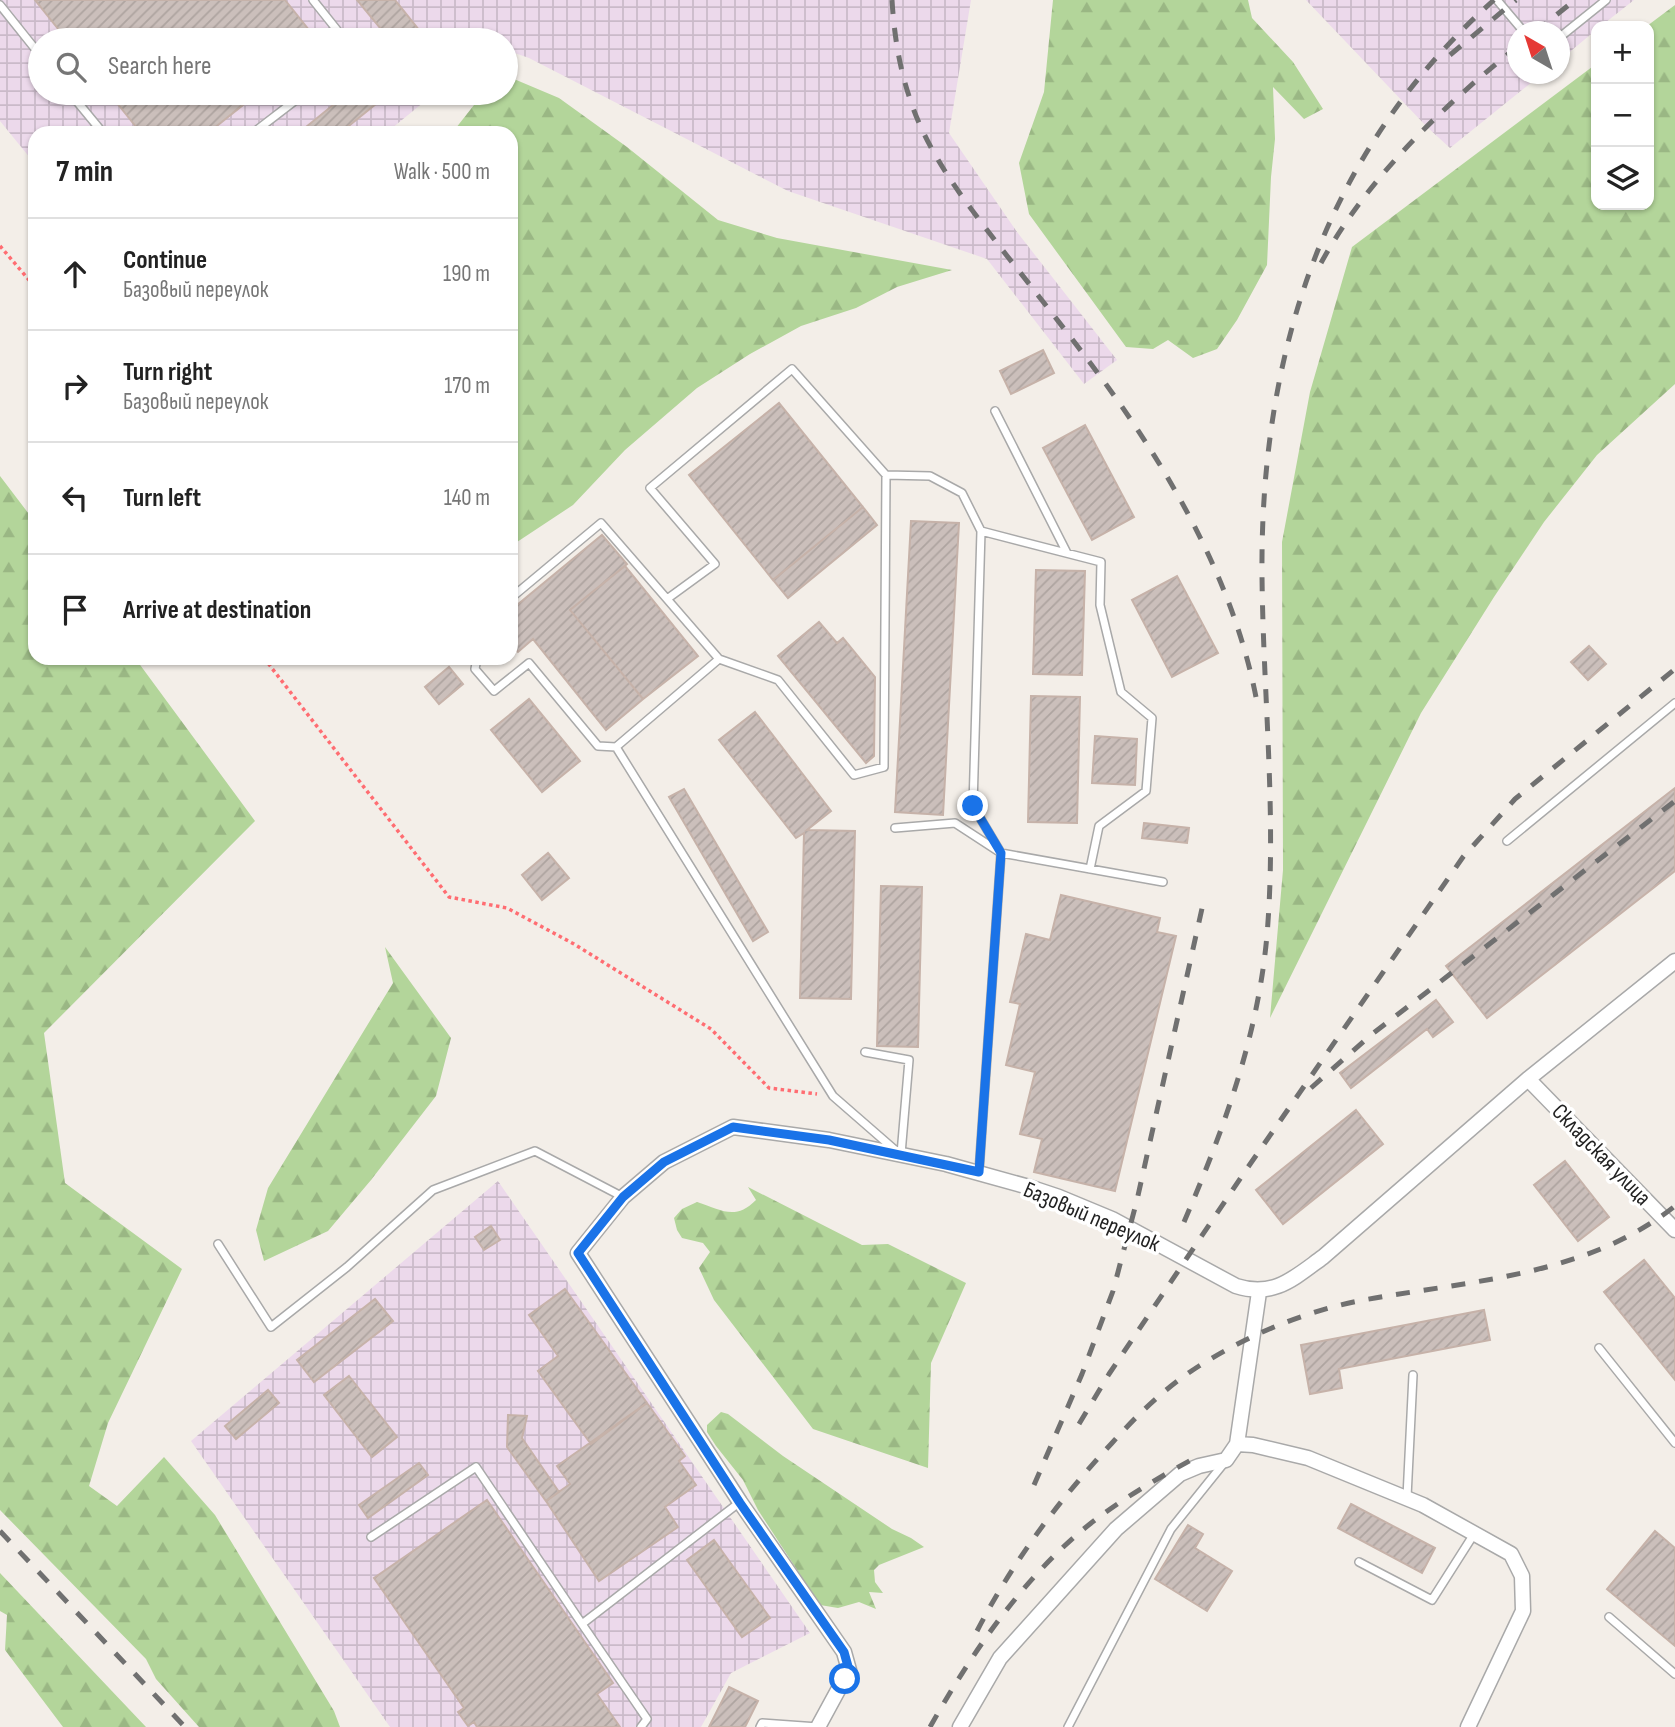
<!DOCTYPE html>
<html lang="en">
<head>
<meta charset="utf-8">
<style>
  body { margin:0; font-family:"Sofia Sans Condensed",sans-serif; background:#f6f6f6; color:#222 }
  .controls { position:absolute; right:21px; top:21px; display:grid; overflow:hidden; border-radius:14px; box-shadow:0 2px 5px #0004 }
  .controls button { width:63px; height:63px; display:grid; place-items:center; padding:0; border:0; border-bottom:2px solid #e0e0e0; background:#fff; color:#222; font:35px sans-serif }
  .compass { position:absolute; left:1507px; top:21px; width:63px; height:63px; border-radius:50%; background:#fff; box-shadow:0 2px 5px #0004; rotate:321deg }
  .stop { position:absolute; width:21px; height:21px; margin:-16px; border:5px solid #1a73e8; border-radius:50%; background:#fff }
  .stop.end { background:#1a73e8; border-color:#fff; box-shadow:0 2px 7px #0008 }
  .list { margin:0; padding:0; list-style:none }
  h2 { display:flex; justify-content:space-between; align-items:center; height:91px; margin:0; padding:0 28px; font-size:30px }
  h2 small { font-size:23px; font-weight:400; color:#767676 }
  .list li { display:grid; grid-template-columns:46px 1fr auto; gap:21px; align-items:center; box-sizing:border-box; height:112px; padding:0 28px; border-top:2px solid #e0e0e0 }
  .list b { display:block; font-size:26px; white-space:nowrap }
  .list p { margin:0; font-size:23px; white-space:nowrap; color:#767676 }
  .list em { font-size:23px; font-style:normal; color:#767676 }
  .icon { flex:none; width:38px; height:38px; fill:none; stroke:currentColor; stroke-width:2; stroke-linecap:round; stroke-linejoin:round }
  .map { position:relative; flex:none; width:1675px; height:1727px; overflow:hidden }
  .search { position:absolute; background:#fff; box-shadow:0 2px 5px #0004; left:28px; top:28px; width:490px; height:77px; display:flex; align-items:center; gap:18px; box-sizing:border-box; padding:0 24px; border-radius:38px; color:#767676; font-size:26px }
  .panel { position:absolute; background:#fff; box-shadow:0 2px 5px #0004; left:28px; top:126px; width:490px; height:539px; border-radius:21px }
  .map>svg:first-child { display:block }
  .industrial { fill:url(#industrial-grid) }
  .forest { fill:url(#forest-firs) }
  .building { fill:url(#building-hatch); stroke:#c6b2a9; stroke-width:2 }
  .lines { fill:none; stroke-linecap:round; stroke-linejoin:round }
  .lane-casing { stroke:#a9a9a9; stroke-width:10 }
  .street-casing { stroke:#a9a9a9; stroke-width:17 }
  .path { stroke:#ff6d72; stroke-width:3.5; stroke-dasharray:3.5 3.5; stroke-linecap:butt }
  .lane { stroke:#fff; stroke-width:7 }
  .street { stroke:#fff; stroke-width:14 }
  .rail { stroke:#707070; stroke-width:5; stroke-dasharray:14 14; stroke-linecap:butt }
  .route { stroke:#1a73e8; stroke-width:9 }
  .labels { text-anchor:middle; stroke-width:7; stroke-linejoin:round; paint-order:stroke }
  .street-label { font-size:23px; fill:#222; stroke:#fff }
</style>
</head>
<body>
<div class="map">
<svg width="1675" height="1727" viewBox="0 0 1675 1727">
  <defs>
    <pattern id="industrial-grid" width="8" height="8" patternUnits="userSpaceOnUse" patternTransform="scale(1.75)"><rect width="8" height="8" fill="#ecd9eb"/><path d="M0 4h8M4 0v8" fill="none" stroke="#cabac9"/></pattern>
    <pattern id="forest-firs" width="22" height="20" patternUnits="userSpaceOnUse" patternTransform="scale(1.75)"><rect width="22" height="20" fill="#b3d59a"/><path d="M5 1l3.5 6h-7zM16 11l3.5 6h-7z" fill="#9ab784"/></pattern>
    <pattern id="building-hatch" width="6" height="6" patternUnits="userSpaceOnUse" patternTransform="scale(1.75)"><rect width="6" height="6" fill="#cbbfbb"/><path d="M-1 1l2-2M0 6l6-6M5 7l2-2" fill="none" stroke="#aea4a0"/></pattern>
  </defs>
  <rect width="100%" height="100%" fill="#f3eee8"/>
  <path class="industrial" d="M0 0H971L949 133 1017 232 1117 360 1084 384 987 259 788 191 529 58 506 50V40H40V93H435L386 133H35V164L0 121Z
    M1306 0H1634L1601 26H1596V30L1560 60V32H1518V74H1542L1450 148 1427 127Z
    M498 1181 810 1633 731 1673 701 1727H390L191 1441Z"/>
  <path class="forest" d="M1053 0H1248L1252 18 1293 62 1323 109 1304 119 1273 87 1275 139 1271 177 1267 265 1237 320 1217 349 1193 358 1168 340 1153 349 1126 347 1029 214 1019 163 1044 92Z
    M1675 5V384L1597 455 1544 522 1494 597 1421 713 1270 1018 1283 870 1282 542 1310 392 1352 247 1596 64V205H1649V26H1647Z
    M507 76 559 98 627 147 718 220 777 238 952 270 897 287 856 308 801 326 750 354 697 388 625 450 573 505 511 546V133H452L474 105 488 93H506Z
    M0 476 35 522V658H135L255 821 44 1033 65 1183 182 1269 108 1423 89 1486 117 1506 164 1457 215 1515 334 1711 340 1727H199L156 1679 146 1659 0 1510Z
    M385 947 451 1038 436 1096 371 1180 328 1231 264 1261 256 1230 268 1188 393 983Z
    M748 1187 862 1245 888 1244 966 1283 931 1363 928 1468 813 1429 714 1300 699 1268 710 1252 703 1243 682 1238 677 1230 674 1218 682 1209 697 1202C722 1210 735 1221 756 1200Z
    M721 1412 728 1414 783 1456 892 1529 911 1538 924 1547 879 1565 874 1570 875 1582 883 1593 869 1592 876 1609 859 1602 838 1608 820 1605 758 1510 743 1480 716 1446 707 1432V1425Z
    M0 1573 146 1727H63L5 1650 7 1615 0 1611Z"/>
  <path class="building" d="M35 0H285L317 40H67Z
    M357 0H395L420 31 409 40H390Z
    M109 93H258L208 133H141Z
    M348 93H377L382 99 340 133H303L301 131Z
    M1043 350 1054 373 1011 394 1000 371Z
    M779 403 863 507 773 580 689 475Z
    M1085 425 1134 517 1092 540 1043 448Z
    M863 507 877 525 788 598 773 580Z
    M911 521 959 523 943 815 895 812Z
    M602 535 627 564 570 610 643 699 606 730 533 639 518 652 511 645V610Z
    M625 566 698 656 643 699 570 610Z
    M1036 570 1085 571 1082 675 1033 674Z
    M1177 576 1218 653 1172 677 1132 600Z
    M819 622 837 643 843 638 875 677 874 756 866 763 778 656Z
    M1589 646 1606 664 1588 680 1571 662Z
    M449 667 463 684 439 704 425 687Z
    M1031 696 1080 697 1077 823 1028 822Z
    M529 699 580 761 542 792 491 730Z
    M755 712 831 811 807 830 855 831 851 999 800 998 804 833 796 838 719 740Z
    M1095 736 1137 739 1135 785 1092 783Z
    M1675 788V871L1487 1018 1446 966Z
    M684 789 768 932 753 941 669 797Z
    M1144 823 1189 828 1187 843 1142 838Z
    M548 853 569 878 542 900 522 875Z
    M881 886 922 887 918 1047 877 1046Z
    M1061 895 1160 918 1157 932 1176 936 1115 1191 1034 1172 1042 1139 1020 1134 1035 1072 1006 1065 1020 1004 1010 1002 1026 934 1050 940Z
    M1436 1000 1453 1022 1433 1037 1427 1029 1351 1088 1340 1073Z
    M1356 1110 1383 1144 1283 1224 1256 1190Z
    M1565 1161 1609 1217 1578 1241 1534 1185Z
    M491 1226 500 1240 484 1250 475 1237Z
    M1644 1260 1675 1298V1380L1604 1292Z
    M565 1289 647 1403 591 1444 538 1371 558 1356 529 1315Z
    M375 1299 393 1321 314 1382 297 1360Z
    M1484 1310 1490 1340 1339 1369 1342 1388 1310 1394 1301 1345Z
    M349 1376 397 1437 372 1457 324 1395Z
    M268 1390 279 1403 236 1439 225 1426Z
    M647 1403 685 1456 679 1461 696 1485 665 1507 678 1527 599 1581 546 1501 570 1484 557 1466Z
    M508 1415 527 1416 522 1438 559 1492 546 1501 507 1447Z
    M419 1463 428 1475 368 1518 359 1505Z
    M487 1500 613 1683 597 1694 620 1727H477L474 1722 468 1726 458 1712 464 1708 374 1578Z
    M1351 1504 1435 1548 1422 1573 1338 1528Z
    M1188 1525 1203 1534 1195 1548 1232 1571 1207 1611 1155 1579Z
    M1655 1531 1675 1548V1646L1607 1589Z
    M714 1540 770 1618 742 1637 687 1560Z
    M729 1687 758 1701 745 1727H709Z"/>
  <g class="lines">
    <defs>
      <path id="lane" d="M313 0 345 40
        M1497 0 1524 32
        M0 5 40 55
        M1560 37 1606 0
        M70 93 103 133
        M253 133 305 93
        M995 411 1067 553
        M886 475 884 767 854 775 778 680 719 659 667 599 715 564 650 488 792 369 886 475 930 476 962 493 981 531
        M511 598 601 523 667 599
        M477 658 475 669 494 691 529 663 598 746 616 747
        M719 659 616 747 833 1096 895 1150
        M895 828 955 823 1001 853 1163 882
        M1507 841 1675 703
        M865 1052 909 1060 901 1154
        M979 1172 1001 853 973 806 981 531 1101 562 1100 605 1121 692 1152 718 1146 791 1099 826 1090 869
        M218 1244 271 1327 347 1267 433 1190 535 1151 623 1197
        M1599 1348 1675 1443
        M1407 1497 1413 1375
        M371 1537 476 1467 582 1624 740 1502
        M1359 1562 1432 1600 1474 1534
        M1609 1617 1675 1674
        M582 1624 647 1719 641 1727
        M760 1727 762 1723 818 1727
        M1068 1727 1171 1529 1224 1463"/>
      <path id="street" d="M1528 1079 1675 1230
        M1237 1444 1253 1445 1308 1458 1423 1505 1511 1554 1522 1576 1523 1611 1468 1727
        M818 1727 849 1670 844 1652 740 1502 578 1253 623 1197 664 1162 733 1127 829 1140 946 1164 1029 1187 1059 1197 1112 1219 1236 1286C1274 1298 1294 1278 1323 1257L1528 1079 1675 961
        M960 1727 1000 1658 1116 1529 1180 1474 1199 1466 1226 1460 1237 1444 1259 1292"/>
    </defs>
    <use href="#lane" class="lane-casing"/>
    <use href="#street" class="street-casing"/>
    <path class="path" d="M0 246 35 287
      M264 658 449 897 507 908 574 944 711 1029 769 1088 817 1094"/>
    <use href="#lane" class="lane"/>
    <use href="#street" class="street"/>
    <path class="rail" d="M892 0C894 33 899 67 910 99 928 155 965 201 1000 247 1034 290 1068 333 1100 376 1172 474 1237 587 1258 708
      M1535 32 1575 0
      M1450 55 1516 0
      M1321 263C1368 177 1442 107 1518 46
      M1311 1088 1371 1035 1675 801
      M1184 1222C1224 1129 1258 1036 1267 935 1277 815 1263 694 1262 575 1260 353 1325 150 1494 0
      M1079 1424 1109 1374 1246 1170 1463 857 1515 799 1675 669
      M1034 1485 1082 1374 1113 1291 1137 1200 1203 904
      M0 1531 185 1727
      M977 1631C1013 1561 1059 1500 1112 1443 1138 1414 1166 1387 1199 1366 1253 1332 1313 1308 1375 1298 1479 1280 1589 1274 1675 1206
      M930 1727C970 1656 1018 1585 1080 1532 1115 1503 1154 1480 1193 1459"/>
  </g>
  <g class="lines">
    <path class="route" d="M845 1679 849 1670 844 1652 740 1503 578 1253 623 1197 664 1162 733 1127 829 1140 979 1172 1001 853 973 806"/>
  </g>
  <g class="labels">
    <g class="street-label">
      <text transform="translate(1602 1154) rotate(46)" y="8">Складская улица</text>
      <text transform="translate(1092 1216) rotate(23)" y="8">Базовый переулок</text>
    </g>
  </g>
</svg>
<div class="controls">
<button>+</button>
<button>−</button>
<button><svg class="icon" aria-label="layers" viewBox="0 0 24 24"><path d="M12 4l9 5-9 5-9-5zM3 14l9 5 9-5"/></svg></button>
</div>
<svg class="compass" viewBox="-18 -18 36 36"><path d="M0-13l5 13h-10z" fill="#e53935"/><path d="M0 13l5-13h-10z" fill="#767676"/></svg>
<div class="stop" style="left:845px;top:1679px"></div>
<div class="stop end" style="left:973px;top:806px"></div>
<div class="search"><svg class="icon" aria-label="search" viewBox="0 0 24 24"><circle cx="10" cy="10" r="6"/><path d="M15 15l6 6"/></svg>Search here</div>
<section class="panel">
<h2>7 min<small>Walk · 500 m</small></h2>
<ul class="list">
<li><svg class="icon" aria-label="ahead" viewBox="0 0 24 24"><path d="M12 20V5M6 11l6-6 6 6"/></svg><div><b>Continue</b><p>Базовый переулок</p></div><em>190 m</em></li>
<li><svg class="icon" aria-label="right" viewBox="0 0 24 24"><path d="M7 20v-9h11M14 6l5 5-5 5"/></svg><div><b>Turn right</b><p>Базовый переулок</p></div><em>170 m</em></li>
<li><svg class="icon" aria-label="left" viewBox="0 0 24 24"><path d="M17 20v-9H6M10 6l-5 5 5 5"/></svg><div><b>Turn left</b></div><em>140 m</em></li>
<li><svg class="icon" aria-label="arrive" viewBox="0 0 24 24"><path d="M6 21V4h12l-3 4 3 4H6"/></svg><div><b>Arrive at destination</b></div></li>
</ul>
</section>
</div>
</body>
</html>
